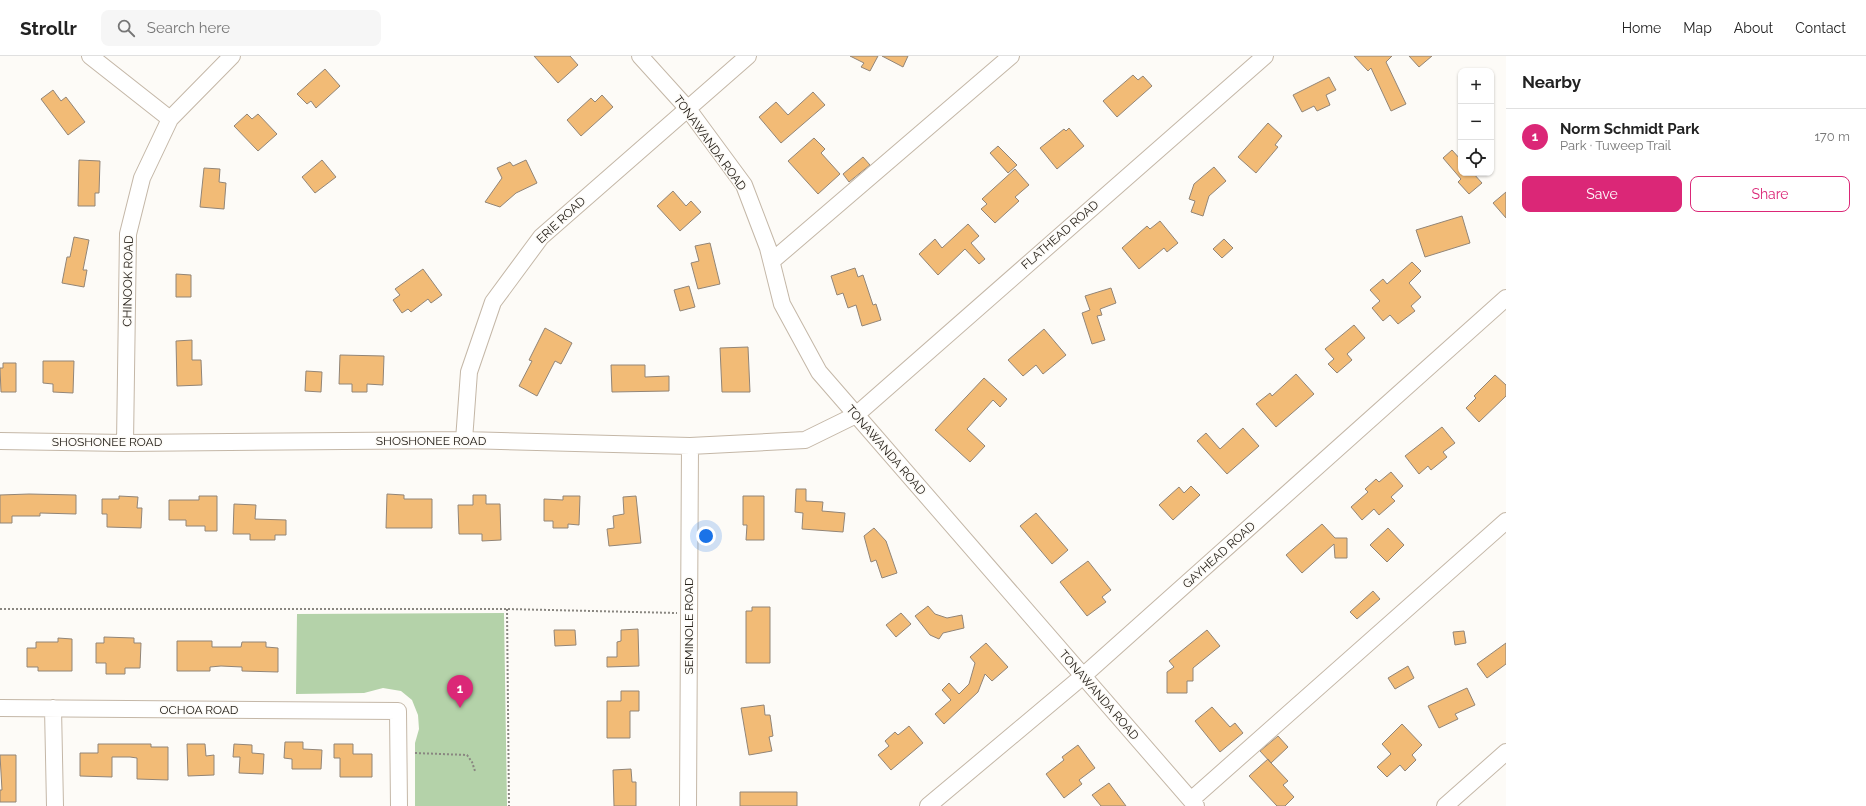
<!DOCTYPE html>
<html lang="en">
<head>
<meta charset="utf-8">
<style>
  body { margin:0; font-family:Raleway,sans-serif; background:#f6f6f6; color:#222 }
  .controls { position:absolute; right:12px; top:12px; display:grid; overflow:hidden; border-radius:8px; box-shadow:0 1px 3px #0004 }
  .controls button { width:36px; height:36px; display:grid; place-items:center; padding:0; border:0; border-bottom:1px solid #e0e0e0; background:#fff; color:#222; font:20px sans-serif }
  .you { position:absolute; left:706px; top:480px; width:14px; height:14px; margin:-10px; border:3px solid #fff; border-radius:50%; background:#1a73e8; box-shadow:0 0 0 6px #1a73e833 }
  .badge { display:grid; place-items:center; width:26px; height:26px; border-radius:50%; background:#db2777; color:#fff; font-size:13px; font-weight:700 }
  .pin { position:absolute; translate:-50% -33px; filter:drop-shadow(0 1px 2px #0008) }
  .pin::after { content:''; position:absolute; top:21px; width:14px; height:12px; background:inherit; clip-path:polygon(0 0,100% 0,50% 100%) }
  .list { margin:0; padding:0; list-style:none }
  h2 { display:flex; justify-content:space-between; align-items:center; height:52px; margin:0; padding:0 16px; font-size:17px }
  h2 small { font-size:13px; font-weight:400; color:#767676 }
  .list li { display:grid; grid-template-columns:26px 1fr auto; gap:12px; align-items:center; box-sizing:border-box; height:56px; padding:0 16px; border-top:1px solid #e0e0e0 }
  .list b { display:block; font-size:15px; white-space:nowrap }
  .list p { margin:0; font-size:13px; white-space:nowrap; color:#767676 }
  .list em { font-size:13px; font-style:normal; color:#767676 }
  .actions { display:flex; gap:8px; padding:12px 16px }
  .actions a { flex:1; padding:9px 0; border:1px solid #db2777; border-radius:8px; text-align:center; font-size:14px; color:#db2777 }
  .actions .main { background:#db2777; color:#fff }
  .icon { flex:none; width:22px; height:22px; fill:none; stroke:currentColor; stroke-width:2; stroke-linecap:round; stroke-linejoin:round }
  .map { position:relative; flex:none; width:1506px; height:750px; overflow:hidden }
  header { display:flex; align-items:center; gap:24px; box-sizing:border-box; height:56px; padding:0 20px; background:#fff; border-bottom:1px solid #e0e0e0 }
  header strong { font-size:19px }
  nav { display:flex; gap:22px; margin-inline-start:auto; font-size:14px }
  .search { width:280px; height:36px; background:#f6f6f6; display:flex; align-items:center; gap:10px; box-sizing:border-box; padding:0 14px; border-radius:8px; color:#767676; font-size:15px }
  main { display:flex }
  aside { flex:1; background:#fff }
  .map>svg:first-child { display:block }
  .green { fill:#b4d2a9 }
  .building { fill:#f2bb76; stroke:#928577 }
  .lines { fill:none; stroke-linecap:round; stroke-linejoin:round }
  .minor-casing { stroke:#c4b7a7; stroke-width:18 }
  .path { stroke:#898680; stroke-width:2; stroke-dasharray:2 2; stroke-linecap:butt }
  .minor { stroke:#fff; stroke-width:16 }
  .labels { text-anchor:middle; stroke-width:3; stroke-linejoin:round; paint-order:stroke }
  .street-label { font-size:12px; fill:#25201a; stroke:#fdfbf7 }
</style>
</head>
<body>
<header>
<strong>Strollr</strong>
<div class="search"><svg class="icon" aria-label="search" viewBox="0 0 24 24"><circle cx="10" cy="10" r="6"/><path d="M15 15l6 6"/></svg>Search here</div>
<nav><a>Home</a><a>Map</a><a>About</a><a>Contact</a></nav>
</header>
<main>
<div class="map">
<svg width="1506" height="750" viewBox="0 0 1506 750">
  <rect width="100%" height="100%" fill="#fdfbf7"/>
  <path class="green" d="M504 557 507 750H415V687L419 673 418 659 412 644 401 635 383 632 364 637 296 638 297 558Z"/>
  <path class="building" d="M534 0H570L578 9 558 27Z
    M850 0H878L870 15 861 11 864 7Z
    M882 0H908L903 11Z
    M1354 0H1392L1386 6 1406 48 1391 55 1371 12 1368 15Z
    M1409 0H1432L1419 11Z
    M325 13 340 30 316 52 311 45 307 48 297 38Z
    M1133 19 1138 24 1143 20 1152 30 1117 61 1103 45Z
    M1329 21 1336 34 1326 39 1330 49 1317 55 1314 50 1302 56 1293 39Z
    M53 34 61 45 66 41 85 66 68 79 41 43Z
    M813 36 825 49 781 87 759 61 776 46 788 59Z
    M602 39 613 51 581 80 567 64 591 42 595 46Z
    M247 58 252 63 258 58 277 78 258 95 234 70Z
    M1268 67 1282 80 1275 89 1278 91 1256 117 1238 101Z
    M1069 72 1084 90 1057 113 1040 92 1064 73 1066 75Z
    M814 82 825 93 821 97 840 118 818 138 788 105Z
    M998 90 1017 109 1008 117 990 97Z
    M1452 94 1461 104V117H1473L1482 127 1469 138 1458 126 1461 123 1443 102Z
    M863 101 870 109 849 126 843 118Z
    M79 104 100 105 99 137H95V150H78Z
    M322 104 336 121 315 137 302 121Z
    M526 104 537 127 516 137 500 151 485 146 502 122 497 112 510 106 513 110Z
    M1214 111 1226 125 1209 140 1203 160 1191 156 1195 145 1189 143 1194 128Z
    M204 112 220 113 219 126 226 127 224 153 200 151Z
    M1015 113 1029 129 1015 141 1019 145 995 167 981 153 987 148 982 143Z
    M673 135 686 150 691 145 701 156 680 175 657 150Z
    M1506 136V162L1493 147Z
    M1462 160 1470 187 1425 201 1416 174Z
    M1160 165 1178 187 1167 196 1164 192 1139 213 1122 192 1147 170 1150 173Z
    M968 168 979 180 971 187 985 203 979 208 965 193 938 219 919 198 935 183 942 192Z
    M74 181 89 184 83 214H87L84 231 62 227 67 201H70Z
    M1224 183 1233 192 1222 202 1213 193Z
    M710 187 720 228 698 233 691 207 699 205 695 190Z
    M1412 206 1421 215 1409 227 1421 241 1411 250 1415 255 1398 268 1390 259 1383 265 1372 252 1380 245 1370 234 1383 223 1387 228Z
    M855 212 858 221 863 219 873 249 876 248 881 264 862 270 856 249 848 252 843 237 837 239 831 220Z
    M423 213 442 239 431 247 428 243 411 256 408 253 402 257 393 244 400 239 395 233Z
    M176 218 191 219V241H176Z
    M689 230 695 251 680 255 674 234Z
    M1111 232 1116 247 1100 253 1102 259 1097 260 1105 284 1092 288 1082 257 1090 254 1085 240Z
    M1354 269 1365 282 1347 298 1352 304 1337 317 1328 308 1334 303 1325 293Z
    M545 272 572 287 561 308 555 305 537 340 519 330 532 305 529 304Z
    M1044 273 1066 299 1043 318 1036 309 1023 320 1008 304Z
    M192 284V304H201L202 329 177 330 176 285Z
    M748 291 750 336H722L720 292Z
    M340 299 384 300 383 329 367 328V336H352V328H339Z
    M43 305H74L73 337 53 336V328L43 327Z
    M3 307H16V336H1L0 312H3Z
    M611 309H645V321L669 320V335L612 336Z
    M306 315 322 316 321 336 305 335Z
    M1296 318 1314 338 1276 371 1256 348 1270 337 1272 340Z
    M1495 319 1506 329V340L1479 366 1466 352 1476 342 1474 340Z
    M984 322 1007 343 1000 351 993 344 967 373 985 390 970 406 935 374Z
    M1442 371 1455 387 1443 396 1447 401 1431 414 1428 410 1419 418 1405 400Z
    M1243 372 1259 390 1227 418 1197 385 1206 377 1220 393Z
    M1391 416 1403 430 1391 441 1395 445 1379 459 1374 453 1362 464 1351 451 1368 436 1365 433 1376 423 1379 426Z
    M1191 430 1200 439 1173 464 1159 449 1179 431 1184 437Z
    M796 433H806V445L823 446 822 455 845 457 843 476 802 473 803 457 795 456Z
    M29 438 76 439V458L40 457V460H12V467H0V439Z
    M387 438 404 439V443H432V472H386Z
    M473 439H486V448H500L501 484 482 485V478H459L458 449H473Z
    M119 440 138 441 137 452H142L141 472 107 471V458H102V443H119Z
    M199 440H217V475H205V470H186V464H169V444H199Z
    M563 440H580L579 469 568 468V472H553V465H544V443L563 444Z
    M636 440 641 487 609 490 607 473 614 472 613 460 624 458 623 441Z
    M743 440H764V484H746L747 469H743Z
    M234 448 256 449 255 463 286 464V479H275V484H250V478H233Z
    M1036 457 1068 494 1052 508 1020 470Z
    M1322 468 1335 482H1347V502H1335L1334 488 1302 517 1286 499Z
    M874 472 886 485 897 517 882 522 876 504 871 506 864 480Z
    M1388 472 1404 489 1387 506 1370 489Z
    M1088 505 1111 534 1102 541 1106 546 1087 560 1060 526Z
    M1373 535 1380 543 1357 563 1350 556Z
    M928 550 935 558 947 562 962 559 964 572 943 577 939 583 930 579 915 560Z
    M752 551H770V607H746V555H752Z
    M901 557 911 568 896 581 886 569Z
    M638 573 639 610 607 611V601H617V586L621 585V574Z
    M554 574H575L576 589 555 590Z
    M1207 574 1220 590 1193 612V625H1187V637H1167V616L1174 611 1169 605Z
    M1464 575 1466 587 1455 589 1453 576Z
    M104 581 134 582V587H141L140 612H125V618H106V607H96V587H104Z
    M58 582 72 583V615H38V611H27V592H36V586H58Z
    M177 585H212V591H241L242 586H266V591L278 592V616L242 615V611L221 610 210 611V615H177Z
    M986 587 1008 611 992 625 985 618 978 636 944 668 935 658 951 644 942 634 949 627 959 638 969 628 975 607 970 601Z
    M1506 587V608L1487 622 1477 608Z
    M1408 610 1414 622 1395 633 1388 622Z
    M1467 632 1475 649 1455 658 1458 663 1439 672 1428 650Z
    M621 635H639V655H630V682H607V645H621Z
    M764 649 765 659H770L773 680 769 681 772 695 749 699 741 652Z
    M1212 651 1230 671 1235 667 1243 677 1220 696 1195 665Z
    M1402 668 1422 689 1412 699 1416 704 1405 715 1400 709 1387 721 1377 711 1391 698 1382 688Z
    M909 670 923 687 891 714 878 699 889 690 885 685 895 676 898 679Z
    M1278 680 1288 691 1271 707 1288 725 1283 729 1294 741 1285 750H1277L1249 720 1268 703 1271 707 1260 695Z
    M285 686H303V693L322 694 321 713H292V703L284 702Z
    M98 688H151V691H168V724L137 723V702L130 701H112V721L80 720V697H98Z
    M187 688H205L206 700 214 699V719L188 720Z
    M234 688 252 689V697L264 698 263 718 239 717 240 701H233Z
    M334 688H353V698H372V721H340V702H334Z
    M1078 689 1095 712 1079 724 1082 728 1064 742 1046 718 1064 704 1062 701Z
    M0 699H16V746H0V734H2Z
    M631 713 632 726H636V750H614L613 714Z
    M1109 727 1126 750H1101L1092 739Z
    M740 736H797V750H740Z"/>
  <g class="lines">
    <defs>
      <path id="minor" d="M90 0 170 63
        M640 0 688 53 744 129 768 192 782 248 819 316 1196 750
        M772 205 1011 0
        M464 384 469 316 493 246 541 181 748 0
        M0 385 125 387 464 384 690 390 805 384 856 359 1265 0
        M125 387 128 178 142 122 170 63 232 0
        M0 652 398 655 399 750
        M53 652 55 750
        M1191 744 1506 465
        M688 750 690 390
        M928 750 1083 620 1506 242
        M1445 750 1506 696"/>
    </defs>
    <use href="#minor" class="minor-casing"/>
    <path class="path" d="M0 553H507L677 557
      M507 553 509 750
      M415 697 467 699 472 706 475 715"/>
    <use href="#minor" class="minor"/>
  </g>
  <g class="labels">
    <g class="street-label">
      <text transform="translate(710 87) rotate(54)" y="4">TONAWANDA ROAD</text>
      <text transform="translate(561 164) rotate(-43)" y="4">ERIE ROAD</text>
      <text transform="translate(1060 179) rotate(-41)" y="4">FLATHEAD ROAD</text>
      <text transform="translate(128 225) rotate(-89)" y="4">CHINOOK ROAD</text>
      <text x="431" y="389">SHOSHONEE ROAD</text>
      <text x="107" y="390">SHOSHONEE ROAD</text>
      <text transform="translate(886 394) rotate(49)" y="4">TONAWANDA ROAD</text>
      <text transform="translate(1219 499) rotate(-42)" y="4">GAYHEAD ROAD</text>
      <text transform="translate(689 570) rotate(-90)" y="4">SEMINOLE ROAD</text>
      <text transform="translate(1099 639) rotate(49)" y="4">TONAWANDA ROAD</text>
      <text x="199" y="658">OCHOA ROAD</text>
    </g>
  </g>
</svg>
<div class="controls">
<button>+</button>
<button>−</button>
<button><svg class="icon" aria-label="locate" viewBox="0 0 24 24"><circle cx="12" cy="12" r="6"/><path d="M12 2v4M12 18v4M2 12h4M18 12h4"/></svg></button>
</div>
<div class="you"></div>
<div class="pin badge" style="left:460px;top:652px">1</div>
</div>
<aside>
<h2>Nearby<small></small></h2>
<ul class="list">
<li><span class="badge">1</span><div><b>Norm Schmidt Park</b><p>Park · Tuweep Trail</p></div><em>170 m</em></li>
</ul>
<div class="actions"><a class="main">Save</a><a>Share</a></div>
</aside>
</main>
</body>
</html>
